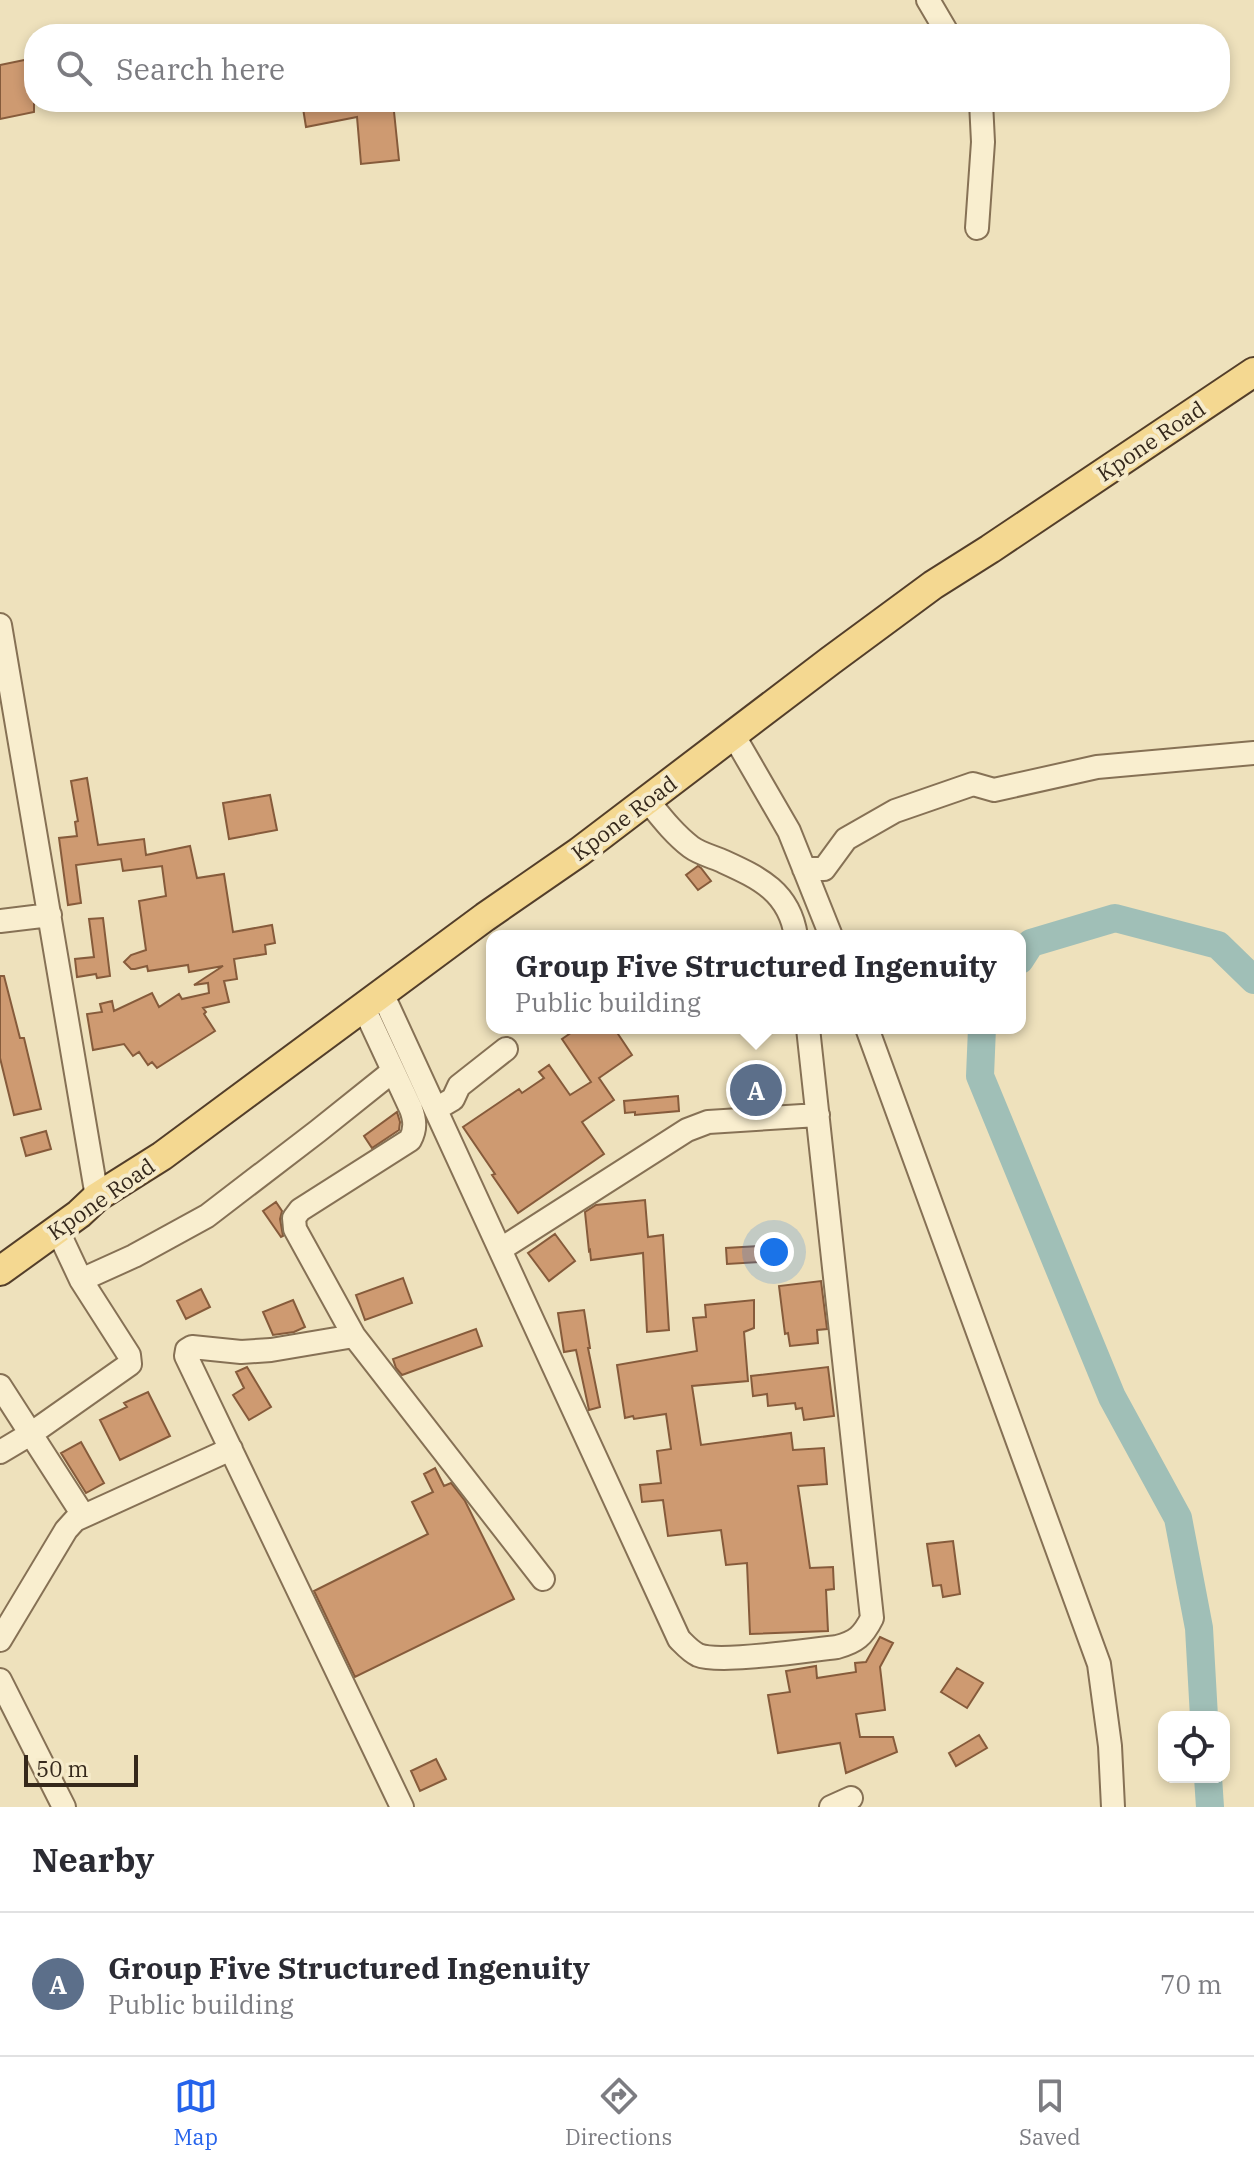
<!DOCTYPE html>
<html lang="en">
<head>
<meta charset="utf-8">
<style>
  body { margin:0; font-family:"IBM Plex Serif",serif; background:#f7f7f7; color:#2b2b33 }
  .controls { position:absolute; right:24px; bottom:24px; display:grid; overflow:hidden; border-radius:16px; box-shadow:0 4px 12px #0003 }
  .controls button { width:72px; height:72px; display:grid; place-items:center; padding:0; border:0; border-bottom:2px solid #e1e1e2; background:#fff; color:#2b2b33; font:40px sans-serif }
  .scale { position:absolute; left:24px; bottom:20px; width:114px; box-sizing:border-box; padding-left:8px; border:4px solid #35281b; border-top:0; font-size:22px; line-height:28px; white-space:nowrap; color:#35281b; -webkit-text-stroke:6px #f6ebcb; paint-order:stroke }
  .you { position:absolute; left:774px; top:1252px; width:28px; height:28px; margin:-20px; border:6px solid #fff; border-radius:50%; background:#1a73e8; box-shadow:0 0 0 12px #1a73e833 }
  .badge { display:grid; place-items:center; width:52px; height:52px; border-radius:50%; background:#2563eb; color:#fff; font-size:26px; font-weight:700 }
  .pin { position:absolute; translate:-50% -50%; border:4px solid #fff; box-shadow:0 2px 8px #0006 }
  .popup { position:absolute; left:486px; top:930px; width:540px; height:104px; box-sizing:border-box; display:grid; place-content:center; border-radius:16px; background:#fff; filter:drop-shadow(0 2px 6px #0005); font-size:26px; white-space:nowrap; color:#7c7c81 }
  .popup b { font-size:30px; color:#2b2b33 }
  .popup::after { content:''; position:absolute; left:50%; top:100%; margin-left:-16px; border:16px solid transparent; border-top-color:#fff }
  .list { margin:0; padding:0; list-style:none }
  h2 { display:flex; justify-content:space-between; align-items:center; height:104px; margin:0; padding:0 32px; font-size:34px }
  h2 small { font-size:26px; font-weight:400; color:#7c7c81 }
  .list li { display:grid; grid-template-columns:52px 1fr auto; gap:24px; align-items:center; box-sizing:border-box; height:144px; padding:0 32px; border-top:2px solid #e1e1e2 }
  .list b { display:block; font-size:30px; white-space:nowrap }
  .list p { margin:0; font-size:26px; white-space:nowrap; color:#7c7c81 }
  .list em { font-size:26px; font-style:normal; color:#7c7c81 }
  .icon { flex:none; width:44px; height:44px; fill:none; stroke:currentColor; stroke-width:2; stroke-linecap:round; stroke-linejoin:round }
  .map { position:relative; flex:none; width:1254px; height:1807px; overflow:hidden }
  .search { position:absolute; background:#fff; box-shadow:0 4px 12px #0003; left:24px; right:24px; top:24px; height:88px; display:flex; align-items:center; gap:20px; box-sizing:border-box; padding:0 28px; border-radius:32px; color:#7c7c81; font-size:30px }
  .sheet { height:248px; background:#fff }
  nav { display:flex; justify-content:space-around; align-items:center; box-sizing:border-box; height:112px; border-top:2px solid #e1e1e2; background:#fff; font-size:22px; color:#7c7c81 }
  nav a { display:grid; justify-items:center; gap:4px }
  nav .on { color:#2563eb }
  .map>svg:first-child { display:block }
  .lines { fill:none; stroke-linecap:round; stroke-linejoin:round }
  .river { stroke:#a0bfb7; stroke-width:28 }
  .building { fill:#ce9a71; stroke:#865b3b; stroke-width:2 }
  .minor-casing { stroke:#867155; stroke-width:26 }
  .major-casing { stroke:#533e2a; stroke-width:32 }
  .minor { stroke:#f9eecf; stroke-width:22 }
  .major { stroke:#f4d891; stroke-width:28 }
  .labels { text-anchor:middle; stroke-width:8; stroke-linejoin:round; paint-order:stroke }
  .street-label { font-size:22px; fill:#35281b; stroke:#f6ebcb }
</style>
</head>
<body>
<div class="map">
<svg width="1254" height="1807" viewBox="0 0 1254 1807">
  <rect width="100%" height="100%" fill="#eee1bc"/>
  <g class="lines">
    <path class="river" d="M1020 960 1031 943 1115 918 1218 945 1254 980
      M982 1028 980 1076 1112 1397 1178 1518 1199 1628 1204 1717
      M1208 1777 1210 1807"/>
  </g>
  <path class="building" d="M34 58V112L0 119V65Z
    M302 102H393L399 160 361 164 357 117 306 127Z
    M87 778 98 845 144 839 146 855 190 846 197 878 224 874 233 932 272 925 275 943 265 945 266 954 234 959 237 979 224 981 229 1002 203 1008 206 1012 204 1014 215 1031 157 1068 152 1062 148 1065 139 1052 133 1056 124 1044 93 1050 87 1014 102 1012 100 1004 112 1001 114 1011 152 993 159 1007 179 994 182 999 209 993 208 983 194 985 223 966 189 972 188 965 148 971 147 966 135 969H131L124 962 131 955 146 950 139 901 166 896 162 866 123 871 121 859 76 865 81 903 68 905 59 838 77 836 75 822 78 821 71 781Z
    M270 795 277 830 229 839 223 803Z
    M698 866 701 868 711 881 698 890 686 875Z
    M103 918 110 976 97 978 96 974 77 977 75 959 94 957 89 919Z
    M0 976H4L20 1038H24L41 1109 14 1115 0 1058Z
    M578 1028H614L632 1055 599 1078 614 1100 582 1122 604 1154 518 1213 492 1175 495 1174 463 1127 519 1089 522 1093 544 1078 539 1072 549 1065 570 1095 591 1082 562 1039Z
    M779 1087 781 1101 743 1106 741 1092Z
    M678 1096 679 1111 635 1115V1112L625 1113 624 1101Z
    M397 1112 400 1122 399 1130 372 1148 364 1136Z
    M46 1131 51 1149 26 1156 21 1138Z
    M645 1200 648 1237 663 1235 669 1330 647 1332 643 1253 591 1260 590 1250 589 1251 585 1212 596 1205Z
    M276 1202 282 1211 280 1219 283 1236 281 1237 263 1211Z
    M555 1234 575 1261 549 1281 528 1253Z
    M777 1245 778 1261 727 1264 726 1248Z
    M403 1278 412 1303 365 1320 356 1295Z
    M821 1281 827 1329 817 1330 818 1343 790 1346 788 1333 785 1334 779 1286Z
    M201 1289 210 1307 186 1319 177 1301Z
    M293 1300 305 1327 294 1332 273 1335 263 1312Z
    M754 1300V1328L744 1332 748 1381 692 1386 701 1445 791 1433 793 1450 824 1448 827 1484 798 1486 810 1568 833 1567 834 1589 826 1590 828 1631 750 1634 747 1563 726 1565 721 1530 668 1536 663 1500 642 1502 640 1485 661 1483 657 1451 671 1449 666 1414 634 1419 633 1416 625 1418 617 1365 697 1351 693 1318 706 1317 705 1305Z
    M584 1310 590 1348H588L600 1407 589 1410 576 1350 564 1352 558 1313Z
    M476 1329 482 1346 402 1375 396 1368 393 1359Z
    M247 1367 271 1407 249 1420 233 1395 244 1388 236 1372Z
    M828 1367 834 1416 804 1420 802 1408 796 1409 795 1403 768 1406 767 1394 753 1396 751 1376Z
    M148 1392 170 1436 120 1460 100 1420 127 1407 124 1403Z
    M81 1442 104 1483 86 1493 61 1453Z
    M435 1468 444 1486 451 1483 465 1501 514 1599 355 1677 314 1591 428 1534 412 1502 433 1492 424 1474Z
    M953 1541 960 1594 943 1597 941 1585 933 1586 927 1544Z
    M880 1637 893 1643 880 1667 885 1710 856 1714 860 1737H893L897 1752 846 1773 840 1743 778 1753 768 1695 790 1692 786 1671 816 1666 817 1678 856 1672 855 1663 866 1662Z
    M957 1668 983 1683 967 1708 941 1692Z
    M979 1735 987 1748 956 1766 949 1753Z
    M436 1759 446 1779 420 1791 411 1771Z"/>
  <g class="lines">
    <defs>
      <path id="minor" d="M928 0 948 34
        M977 228 983 142 981 102
        M0 625 97 1197
        M734 736 789 831 831 936
        M648 801C661 817 674 834 691 847 699 853 710 856 720 860 757 877 789 890 796 936
        M804 869H824L846 839 895 811 973 784 994 790 1097 767 1254 753
        M0 921 50 915
        M382 993 679 1639C685 1645 690 1651 698 1655 720 1664 808 1650 837 1647 856 1642 863 1636 872 1618L808 1028
        M364 1008 411 1109C415 1120 416 1129 410 1140L300 1210 294 1218 295 1229 354 1336 543 1579
        M867 1028 1099 1664 1110 1746 1113 1807
        M436 1109 453 1099 459 1086 506 1049
        M501 1249 687 1130 708 1122 818 1115
        M81 1280 134 1256 207 1216 318 1131 393 1071
        M354 1336 271 1350 241 1352 192 1347 187 1350 186 1356 402 1807
        M0 1386 83 1515
        M0 1452 32 1433 130 1364 129 1355 81 1280 57 1229
        M0 1640 66 1530 75 1520 231 1449
        M0 1680 64 1807
        M831 1807 851 1798"/>
      <path id="major" d="M0 1271 79 1214 97 1197 162 1156 485 917 579 852 830 661 933 585 990 549 1254 372"/>
    </defs>
    <use href="#minor" class="minor-casing"/>
    <use href="#major" class="major-casing"/>
    <use href="#minor" class="minor"/>
    <use href="#major" class="major"/>
  </g>
  <g class="labels">
    <g class="street-label">
      <text transform="translate(1151 441) rotate(-34)" y="8">Kpone Road</text>
      <text transform="translate(624 818) rotate(-37)" y="8">Kpone Road</text>
      <text transform="translate(101 1199) rotate(-35)" y="8">Kpone Road</text>
    </g>
  </g>
</svg>
<div class="controls">
<button><svg class="icon" aria-label="locate" viewBox="0 0 24 24"><circle cx="12" cy="12" r="6"/><path d="M12 2v4M12 18v4M2 12h4M18 12h4"/></svg></button>
</div>
<div class="scale">50 m</div>
<div class="you"></div>
<div class="pin badge" style="left:756px;top:1090px;background:#5c6f8a">A</div>
<div class="popup"><b>Group Five Structured Ingenuity</b>Public building</div>
<div class="search"><svg class="icon" aria-label="search" viewBox="0 0 24 24"><circle cx="10" cy="10" r="6"/><path d="M15 15l6 6"/></svg>Search here</div>
</div>
<section class="sheet">
<h2>Nearby<small></small></h2>
<ul class="list">
<li><span class="badge" style="background:#5c6f8a">A</span><div><b>Group Five Structured Ingenuity</b><p>Public building</p></div><em>70 m</em></li>
</ul>
</section>
<nav>
<a class="on"><svg class="icon" aria-label="map" viewBox="0 0 24 24"><path d="M3 6l6-2 6 2 6-2v14l-6 2-6-2-6 2zM9 4v14M15 6v14"/></svg>Map</a>
<a><svg class="icon" aria-label="directions" viewBox="0 0 24 24"><path d="M12 3l9 9-9 9-9-9zM9 14v-3h6M13 9l2 2-2 2"/></svg>Directions</a>
<a><svg class="icon" aria-label="saved" viewBox="0 0 24 24"><path d="M7 4h10v16l-5-4-5 4z"/></svg>Saved</a>
</nav>
</body>
</html>
